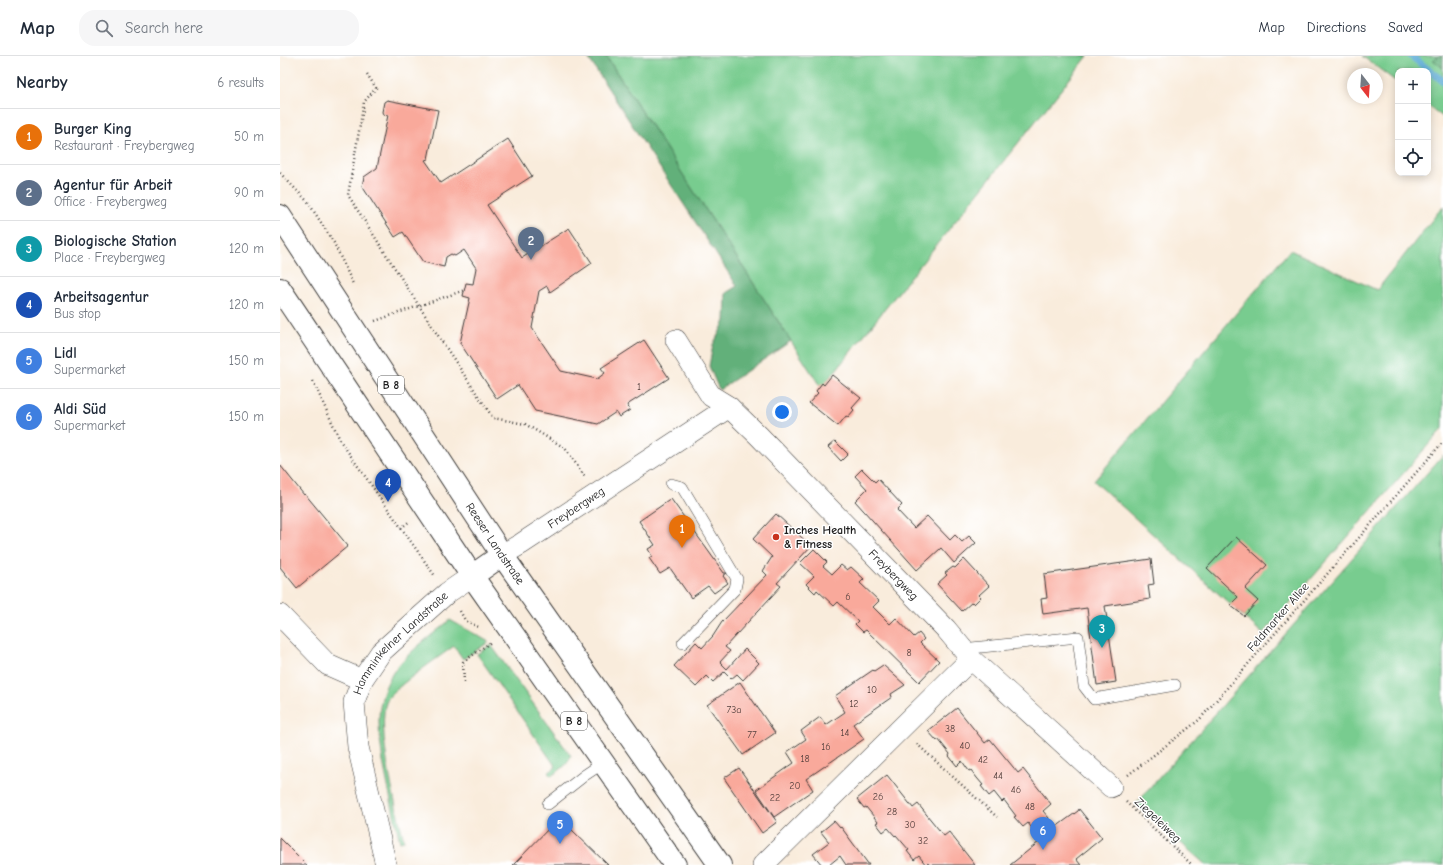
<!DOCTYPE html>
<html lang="en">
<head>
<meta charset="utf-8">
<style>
  body { margin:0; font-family:"Comic Neue",sans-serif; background:#f6f6f7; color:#1f2937 }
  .controls { position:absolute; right:12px; top:12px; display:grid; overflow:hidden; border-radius:8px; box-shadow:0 2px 10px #0003 }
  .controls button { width:36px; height:36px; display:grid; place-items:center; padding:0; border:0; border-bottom:1px solid #e0e1e3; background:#fff; color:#1f2937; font:20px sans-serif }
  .compass { position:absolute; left:1067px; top:12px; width:36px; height:36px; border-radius:50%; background:#fff; box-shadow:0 2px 10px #0003; rotate:163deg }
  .you { position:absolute; left:502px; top:356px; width:14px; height:14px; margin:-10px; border:3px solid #fff; border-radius:50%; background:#1a73e8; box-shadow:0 0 0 6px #1a73e833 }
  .badge { display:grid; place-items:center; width:26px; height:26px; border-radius:50%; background:#2563eb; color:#fff; font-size:13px; font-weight:700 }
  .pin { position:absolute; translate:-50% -33px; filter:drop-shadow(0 1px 2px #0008) }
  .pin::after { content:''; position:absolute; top:21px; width:14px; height:12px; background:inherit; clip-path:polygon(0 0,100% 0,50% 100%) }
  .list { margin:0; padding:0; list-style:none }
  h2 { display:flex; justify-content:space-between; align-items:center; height:52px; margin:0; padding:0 16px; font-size:17px }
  h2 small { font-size:13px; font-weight:400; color:#747a83 }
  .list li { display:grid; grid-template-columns:26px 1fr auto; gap:12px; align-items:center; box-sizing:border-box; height:56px; padding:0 16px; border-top:1px solid #e0e1e3 }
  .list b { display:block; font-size:15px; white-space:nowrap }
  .list p { margin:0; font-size:13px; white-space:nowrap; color:#747a83 }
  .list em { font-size:13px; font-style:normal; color:#747a83 }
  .icon { flex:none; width:22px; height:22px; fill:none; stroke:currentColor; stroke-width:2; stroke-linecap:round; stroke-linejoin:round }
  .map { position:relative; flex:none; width:1163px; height:809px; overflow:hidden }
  header { display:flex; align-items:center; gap:24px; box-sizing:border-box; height:56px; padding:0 20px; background:#fff; border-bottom:1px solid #e0e1e3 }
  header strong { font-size:19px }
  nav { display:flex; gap:22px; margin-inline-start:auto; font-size:14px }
  .search { width:280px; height:36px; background:#f6f6f7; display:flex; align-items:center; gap:10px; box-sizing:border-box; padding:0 14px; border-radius:16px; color:#747a83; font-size:15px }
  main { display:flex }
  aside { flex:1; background:#fff }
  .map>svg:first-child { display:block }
  .green { fill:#78cc8f; stroke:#4a7456 }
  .forest { fill:#62b07a; stroke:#3f664b }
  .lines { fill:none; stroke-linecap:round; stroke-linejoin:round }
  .stream { stroke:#5cabd6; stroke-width:7 }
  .building { fill:#f9a99b }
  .lane-casing { stroke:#3d3b39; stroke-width:12 }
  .street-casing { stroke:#3d3b39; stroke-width:22 }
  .primary-casing { stroke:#3d3b39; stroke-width:24 }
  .path { stroke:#3d3b39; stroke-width:2.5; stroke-dasharray:1 3; stroke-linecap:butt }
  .lane { stroke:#fff; stroke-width:11 }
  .street { stroke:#fff; stroke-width:21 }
  .primary { stroke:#fff; stroke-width:22 }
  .poi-dot { fill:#c8321e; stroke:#fff; stroke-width:1.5 }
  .labels { text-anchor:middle; stroke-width:3; stroke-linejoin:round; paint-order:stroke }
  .number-label { font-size:10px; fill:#533f3c }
  .shield { fill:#fff; stroke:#606060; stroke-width:1 }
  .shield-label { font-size:11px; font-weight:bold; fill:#1c1c1c }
  .street-label { font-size:12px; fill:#1c1c1c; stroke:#fff }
  .poi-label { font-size:12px; font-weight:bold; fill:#1c1c1c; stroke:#fff; text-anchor:start }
</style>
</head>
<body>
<header>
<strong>Map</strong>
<div class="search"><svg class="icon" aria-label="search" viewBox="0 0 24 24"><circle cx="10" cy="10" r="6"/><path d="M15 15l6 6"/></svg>Search here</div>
<nav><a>Map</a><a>Directions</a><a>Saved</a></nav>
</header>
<main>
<aside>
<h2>Nearby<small>6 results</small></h2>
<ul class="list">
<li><span class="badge" style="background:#e8710a">1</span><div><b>Burger King</b><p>Restaurant · Freybergweg</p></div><em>50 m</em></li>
<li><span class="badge" style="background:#5c6f8a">2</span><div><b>Agentur für Arbeit</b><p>Office · Freybergweg</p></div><em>90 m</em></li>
<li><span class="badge" style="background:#0f9aa8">3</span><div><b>Biologische Station</b><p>Place · Freybergweg</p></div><em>120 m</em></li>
<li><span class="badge" style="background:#1a4fb4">4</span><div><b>Arbeitsagentur</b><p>Bus stop</p></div><em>120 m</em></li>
<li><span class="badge" style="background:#3f7fe0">5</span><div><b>Lidl</b><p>Supermarket</p></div><em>150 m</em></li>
<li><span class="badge" style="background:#3f7fe0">6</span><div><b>Aldi Süd</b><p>Supermarket</p></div><em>150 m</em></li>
</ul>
</aside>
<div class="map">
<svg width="1163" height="809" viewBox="0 0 1163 809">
  <rect width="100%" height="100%" fill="#fff"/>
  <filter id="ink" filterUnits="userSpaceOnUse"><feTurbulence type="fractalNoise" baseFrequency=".025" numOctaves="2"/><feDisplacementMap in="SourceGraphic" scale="8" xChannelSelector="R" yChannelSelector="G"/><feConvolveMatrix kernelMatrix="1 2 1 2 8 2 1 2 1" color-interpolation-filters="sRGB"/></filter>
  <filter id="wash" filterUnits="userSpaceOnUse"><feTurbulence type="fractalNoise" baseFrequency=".012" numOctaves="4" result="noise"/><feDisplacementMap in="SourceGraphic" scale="16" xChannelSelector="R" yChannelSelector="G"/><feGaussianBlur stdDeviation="0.9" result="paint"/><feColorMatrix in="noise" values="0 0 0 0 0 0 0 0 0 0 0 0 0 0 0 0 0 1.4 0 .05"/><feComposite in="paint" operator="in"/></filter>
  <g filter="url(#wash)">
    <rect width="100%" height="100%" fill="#f9ecdc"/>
    <path class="green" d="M326 0H808L544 329 540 330Z
      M1082 0H1158L1154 4 1163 12V61L1148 50V15H1118V27Z
      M1163 150V372L983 578 814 425 1010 194 1097 234Z
      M1163 399V809H926L856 748Z
      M170 564 209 586 183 603 174 590C161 600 113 632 107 644 95 671 117 754 124 785L120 786C114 759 108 732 103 705 101 692 99 678 99 665 99 646 105 626 117 611 132 593 152 579 170 564Z
      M211 589 291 700C287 710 280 714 271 720L268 717 276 711 197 598Z"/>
    <path class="forest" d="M307 0H326L511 285 439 334 429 310 433 289 445 265 446 237 457 230Z
      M1158 0H1163V12L1153 4Z"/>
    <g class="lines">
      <path class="stream" d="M1131 0 1163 25"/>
    </g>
    <g id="blocks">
      <path class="building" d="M107 44 158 54 148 103 145 104 161 127 228 83 252 120 207 149 242 202 289 172 312 207 270 236 267 230 259 235 252 272 281 315 317 323 325 317 321 312 364 284 389 322 347 349 350 354 339 361 336 356 318 368 255 355 238 329 217 343 180 287 190 242 183 240 186 227 193 228 196 212 184 194 175 200 171 198 166 201 164 211 143 206 123 176 115 181 82 130 84 121 97 112 108 59 103 58 102 56 104 46Z
        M552 319 581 342 572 352 574 354 568 361 566 360 558 370 529 347 538 337 536 335 542 327 544 329Z
        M555 385 568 398 561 405 548 391Z
        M0 409 24 439 25 438 68 490 17 532 0 511Z
        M582 413 595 426 598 423 622 449 617 454 634 472 647 460 670 484 675 479 682 486 689 480 696 487 674 507 661 492 637 514 575 445 587 433 575 420Z
        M391 443 444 517H447L443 520 448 527 434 537 428 530 411 542 390 512 380 518 369 502 372 500 368 493 375 489 359 465Z
        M496 458 531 490 497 527 501 530 445 591 450 595 440 606 447 613 465 593 479 607 463 624 457 618 451 623 444 616 433 626 427 620 416 631 394 610 416 586 422 592 433 580 442 566 487 519 483 515 492 501 473 483Z
        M956 481 987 509 965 533 978 545 964 560 950 549 958 541 927 512Z
        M534 493 547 506 543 510 552 518 561 509 567 514 571 511 584 523 580 527 599 545 593 551 610 568 616 562 634 581 639 577 644 583 640 587 659 605 639 626 586 574 583 576 575 568 578 565 558 546 554 550 537 534 535 537 526 528 534 520 520 507Z
        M684 503 709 530 699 539 701 541 694 548 692 546 682 555 657 528 667 519 665 517 673 511 675 512Z
        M871 503 874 528 868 529 870 543 825 550 836 626 817 629 807 552 763 558 761 543 767 542 764 518Z
        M603 609 625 629 611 638 612 641 573 668 584 683 526 723 533 734 494 761 476 734 514 707 507 696 526 683 521 675 540 661 546 669 565 656 555 640 593 614 594 615Z
        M460 626 495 677 463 699 427 649Z
        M677 652 705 687 710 683 738 717 743 713 771 748 763 755 769 762 754 775 748 767 743 771 734 761 736 760 724 744 722 746 714 736 709 740 701 730 703 729 697 722 691 714 689 715 682 705 677 710 669 700 670 698 658 683 657 685 648 675Z
        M459 712 497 766 482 777 444 722Z
        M607 719 633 752 638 748 664 780 669 776 695 809H649L648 807 646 809 639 800 634 804 627 795 629 794 616 779 615 780 608 772 603 776 596 767 598 766 586 751 584 752 577 743Z
        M799 753 822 782 796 803 801 809H730L764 782V781L766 780 776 771 798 755Z
        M279 762 291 773 328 809H233Z
        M554 765 560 772 561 771 589 809H566L560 800 549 809H542L533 798 549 786 541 776Z
        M0 782 27 809H0Z"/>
    </g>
  </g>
  <g filter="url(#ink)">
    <use href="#blocks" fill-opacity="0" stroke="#3d3b39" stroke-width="1"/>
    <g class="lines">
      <defs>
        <path id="lane" d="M391 428 402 431 457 523 455 533 403 587
          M682 593 798 581 804 630 814 643 895 629
          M268 748 305 719 323 707"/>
        <g id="street">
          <path id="s1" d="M396 284 431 340 449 351 479 380 666 573 691 603 831 731"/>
          <path id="s2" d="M222 499 241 488 449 351"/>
          <path d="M0 559 48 609 82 624"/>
          <path id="s3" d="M106 809 78 691 74 646 82 624 101 596 167 537 192 520"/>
          <path d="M483 809 691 603"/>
        </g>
        <g id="primary">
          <path id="s4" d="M0 160 222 499 440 809"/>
          <path d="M0 233 192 520 395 809"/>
          <path d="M192 520 222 499"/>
        </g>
      </defs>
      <use href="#lane" class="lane-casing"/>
      <use href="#street" class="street-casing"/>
      <use href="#primary" class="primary-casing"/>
      <path class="path" d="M87 18 96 32 84 46 68 139 159 281 213 362 245 368 285 392 305 421
        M0 117 28 146 54 187 73 228
        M95 265 185 234
        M33 325 61 386 155 520
        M121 472 130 465
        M180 555 185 564 200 572
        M184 626 183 606 211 586
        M637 688 717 761
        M848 719 919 664 1163 386
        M846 746 912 809"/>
      <use href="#lane" class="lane"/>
      <use href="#street" class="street"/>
      <use href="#primary" class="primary"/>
    </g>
  </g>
  <circle class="poi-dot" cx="496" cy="481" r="4"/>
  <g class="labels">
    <g class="number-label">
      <text x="359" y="334">1</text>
      <text x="568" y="544">6</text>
      <text x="629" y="600">8</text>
      <text x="592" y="637">10</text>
      <text x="574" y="651">12</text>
      <text x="454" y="657">73a</text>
      <text x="670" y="676">38</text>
      <text x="565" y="680">14</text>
      <text x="472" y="682">77</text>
      <text x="685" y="693">40</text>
      <text x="546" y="694">16</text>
      <text x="525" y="706">18</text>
      <text x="703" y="707">42</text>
      <text x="718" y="723">44</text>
      <text x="515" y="733">20</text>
      <text x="736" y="737">46</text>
      <text x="598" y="744">26</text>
      <text x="495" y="745">22</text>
      <text x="750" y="754">48</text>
      <text x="612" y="759">28</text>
      <text x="630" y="772">30</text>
      <text x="643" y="788">32</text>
    </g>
    <g class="shield">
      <rect x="98" y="320" width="26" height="18" rx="3"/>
      <rect x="281" y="656" width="26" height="18" rx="3"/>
    </g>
    <g class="shield-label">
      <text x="111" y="333">B 8</text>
      <text x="294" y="669">B 8</text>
    </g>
    <g class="street-label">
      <text dy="4" stroke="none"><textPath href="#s2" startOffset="88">Freybergweg</textPath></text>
      <text dy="4" stroke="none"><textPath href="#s4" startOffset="392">Reeser Landstraße</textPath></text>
      <text dy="4" stroke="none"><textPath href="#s1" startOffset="322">Freybergweg</textPath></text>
      <text transform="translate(998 561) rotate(-49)" y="4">Feldmarker Allee</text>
      <text dy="4" stroke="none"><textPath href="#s3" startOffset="243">Hamminkelner Landstraße</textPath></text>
      <text transform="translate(878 764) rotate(44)" y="4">Ziegeleiweg</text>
    </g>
    <g class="poi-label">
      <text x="504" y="478">Inches Health<tspan x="504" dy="14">&amp; Fitness</tspan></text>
    </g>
  </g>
</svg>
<div class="controls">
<button>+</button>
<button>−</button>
<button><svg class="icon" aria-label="locate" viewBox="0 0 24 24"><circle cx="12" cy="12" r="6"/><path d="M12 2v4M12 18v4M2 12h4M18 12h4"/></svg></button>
</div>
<svg class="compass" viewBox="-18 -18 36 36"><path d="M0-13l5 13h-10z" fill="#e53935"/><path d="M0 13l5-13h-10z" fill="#747a83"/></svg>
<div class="you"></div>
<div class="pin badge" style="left:402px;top:492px;background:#e8710a">1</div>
<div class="pin badge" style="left:251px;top:204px;background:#5c6f8a">2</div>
<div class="pin badge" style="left:822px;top:592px;background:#0f9aa8">3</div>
<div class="pin badge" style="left:108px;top:446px;background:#1a4fb4">4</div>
<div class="pin badge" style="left:280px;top:788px;background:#3f7fe0">5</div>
<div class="pin badge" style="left:763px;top:794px;background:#3f7fe0">6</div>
</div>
</main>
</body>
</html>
